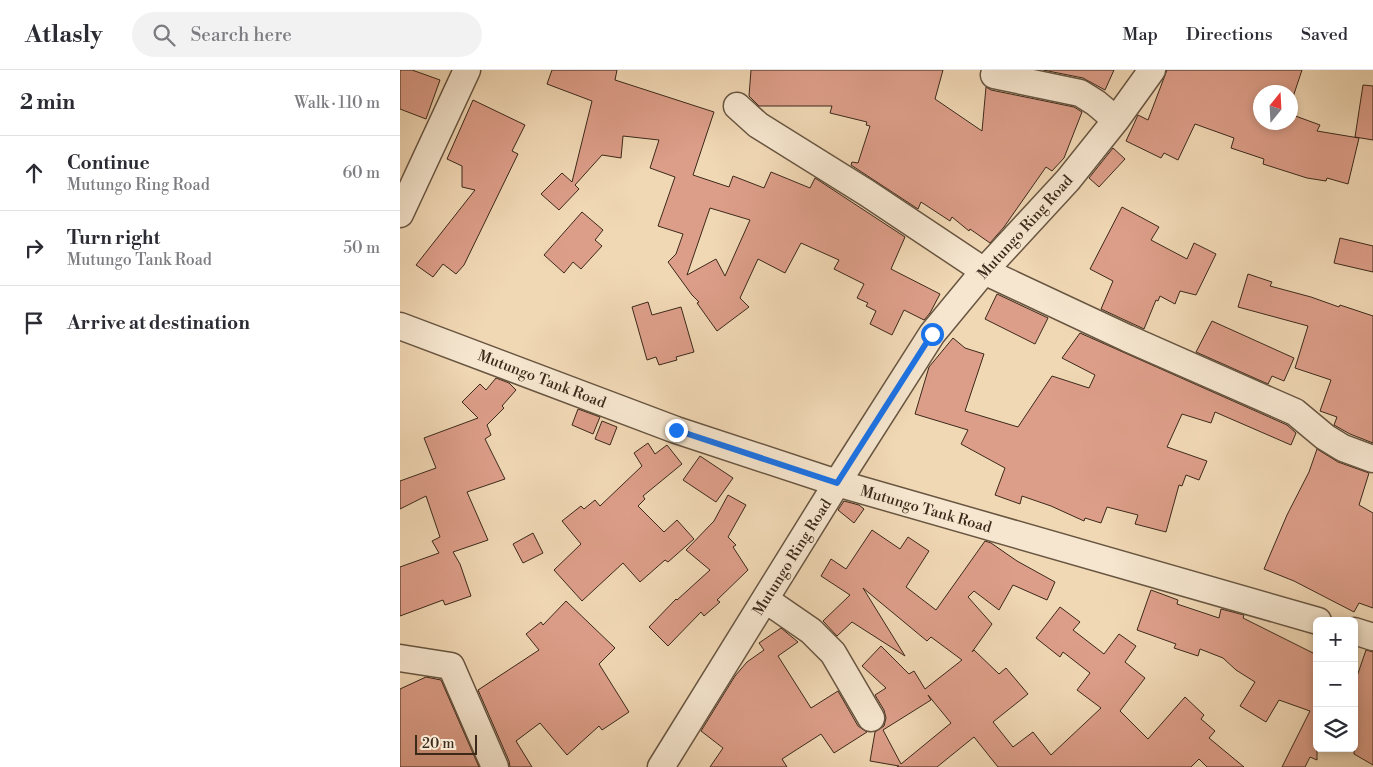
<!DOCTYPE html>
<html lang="en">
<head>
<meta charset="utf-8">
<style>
  body { margin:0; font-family:"Libre Bodoni",serif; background:#f2f2f3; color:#2b2b33 }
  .controls { position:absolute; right:15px; bottom:15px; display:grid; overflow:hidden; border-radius:8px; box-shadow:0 2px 8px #0003 }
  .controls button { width:45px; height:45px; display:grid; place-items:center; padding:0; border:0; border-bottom:1px solid #e1e1e2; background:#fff; color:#2b2b33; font:25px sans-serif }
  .compass { position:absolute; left:853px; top:15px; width:45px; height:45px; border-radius:50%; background:#fff; box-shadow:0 2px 8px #0003; rotate:18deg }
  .scale { position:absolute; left:15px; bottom:12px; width:62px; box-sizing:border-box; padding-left:5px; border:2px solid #3b291a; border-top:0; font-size:14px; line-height:18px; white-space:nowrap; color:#3b291a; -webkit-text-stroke:4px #f6e6cf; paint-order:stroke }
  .stop { position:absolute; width:15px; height:15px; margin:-11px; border:4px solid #1a73e8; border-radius:50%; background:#fff }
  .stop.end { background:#1a73e8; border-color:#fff; box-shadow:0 1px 5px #0008 }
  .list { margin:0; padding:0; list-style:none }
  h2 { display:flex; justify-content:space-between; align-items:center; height:65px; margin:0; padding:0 20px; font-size:21px }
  h2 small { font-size:16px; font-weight:400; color:#7c7c81 }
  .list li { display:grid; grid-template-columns:32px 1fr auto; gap:15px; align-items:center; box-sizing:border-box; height:75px; padding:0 20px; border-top:1px solid #e1e1e2 }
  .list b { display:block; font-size:19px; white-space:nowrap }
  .list p { margin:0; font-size:16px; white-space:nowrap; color:#7c7c81 }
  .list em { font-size:16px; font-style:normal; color:#7c7c81 }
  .icon { flex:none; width:28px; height:28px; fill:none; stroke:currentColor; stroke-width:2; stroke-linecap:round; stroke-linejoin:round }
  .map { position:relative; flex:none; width:973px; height:697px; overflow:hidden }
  header { display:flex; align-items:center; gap:30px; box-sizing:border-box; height:70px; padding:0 25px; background:#fff; border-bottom:1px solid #e1e1e2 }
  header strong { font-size:24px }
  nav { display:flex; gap:28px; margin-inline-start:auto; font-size:18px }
  .search { width:350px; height:45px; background:#f2f2f3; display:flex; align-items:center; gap:12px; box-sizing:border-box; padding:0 18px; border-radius:28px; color:#7c7c81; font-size:19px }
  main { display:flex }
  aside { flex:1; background:#fff }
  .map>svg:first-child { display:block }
  .building { fill:#dd9e89; stroke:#3b291a; fill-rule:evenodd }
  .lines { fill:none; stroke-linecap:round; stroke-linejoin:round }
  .minor-casing { stroke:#685541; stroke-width:29 }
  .minor { stroke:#f6e6cf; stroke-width:26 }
  .route { stroke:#1a73e8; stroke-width:6 }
  .labels { text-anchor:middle; stroke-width:4.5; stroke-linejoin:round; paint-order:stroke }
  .street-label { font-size:15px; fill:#3b291a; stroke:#f6e6cf }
</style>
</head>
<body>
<header>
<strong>Atlasly</strong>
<div class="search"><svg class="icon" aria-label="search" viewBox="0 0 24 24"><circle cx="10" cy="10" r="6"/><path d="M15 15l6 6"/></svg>Search here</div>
<nav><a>Map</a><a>Directions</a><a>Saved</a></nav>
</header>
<main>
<aside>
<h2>2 min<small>Walk · 110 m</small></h2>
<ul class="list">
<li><svg class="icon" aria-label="ahead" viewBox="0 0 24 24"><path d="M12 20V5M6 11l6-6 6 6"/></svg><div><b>Continue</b><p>Mutungo Ring Road</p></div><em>60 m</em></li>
<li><svg class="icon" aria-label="right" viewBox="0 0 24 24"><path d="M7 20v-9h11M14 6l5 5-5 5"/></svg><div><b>Turn right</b><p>Mutungo Tank Road</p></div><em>50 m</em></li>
<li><svg class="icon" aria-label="arrive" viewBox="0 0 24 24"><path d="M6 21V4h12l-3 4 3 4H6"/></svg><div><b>Arrive at destination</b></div></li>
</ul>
</aside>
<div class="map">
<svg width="973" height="697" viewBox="0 0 973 697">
  <rect width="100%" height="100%" fill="#f1d8b5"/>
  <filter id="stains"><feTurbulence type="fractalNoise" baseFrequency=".004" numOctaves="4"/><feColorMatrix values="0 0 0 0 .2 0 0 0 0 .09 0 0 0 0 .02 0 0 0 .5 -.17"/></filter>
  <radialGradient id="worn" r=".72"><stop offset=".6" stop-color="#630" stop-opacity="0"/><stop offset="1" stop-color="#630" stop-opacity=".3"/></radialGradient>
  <path class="building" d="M0 0H12L40 10 26 49 0 39Z
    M152 0H217L215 10 314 42 293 105 329 117 333 106 364 118 371 102 410 118 415 108 505 167 491 199 540 224 530 243 524 250 504 240 492 265 470 254 476 241 466 236 468 233 457 228 464 214 434 199 439 190 401 173 385 203 358 189 340 228 349 237 317 261 297 233 299 232 292 225 268 192 276 184 283 164 258 156 275 107 250 98 259 70 223 66 221 88 202 85 175 115 179 119 159 140 141 124 162 103 172 112 192 31 147 14ZM310 138 350 150 325 206 316 189 287 205Z
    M351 0H543L535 29 582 61 586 17 591 20 674 37 682 42 664 88 652 101 646 97 604 157 590 173 570 159 569 161 552 147 550 151 521 132 518 139 451 95 452 92 458 93 470 56 466 55 467 52 430 43 432 36H359L349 26Z
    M643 0H714L705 20 683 8Z
    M767 0H902L890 36V22H860V52H890V44L920 55 917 61 959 68 948 114 927 108 926 111 907 108 863 94 864 89 831 78 834 68 795 54 778 90 764 83 761 88 726 71 738 45 748 50Z
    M963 15 973 16V70L955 67Z
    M73 30 125 55 112 81 118 84 64 195 56 204 43 194 33 207 16 195 75 120 62 117V96L47 89Z
    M713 78 725 89 699 117 689 108Z
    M722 137 759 157 751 170 787 189 794 173 816 184 796 225 780 221 775 234 760 226 758 231 756 230 744 259 701 239 713 211 690 199Z
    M182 142 203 160 195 170 202 176 181 199 173 192 164 203 144 185Z
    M940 168 973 176V202L934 193Z
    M848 204 872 212 870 216 911 227 939 237 940 235 973 246V373L950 364 934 355 937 347 920 341 931 310 895 298 908 256 838 237Z
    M597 224 648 248 635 274 585 249Z
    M248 232 252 245 281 237 294 282 276 287 277 290 259 295 256 287 247 290 232 237Z
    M812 251 894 288 884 311 872 306 868 314 796 282Z
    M680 263 887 355 896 363 891 375 815 342 811 353 782 344 767 377 807 391 799 410 786 405 782 416 779 415 766 462 735 454 738 445 707 437 701 453 685 448 684 451 651 436 622 426 620 434 595 425 605 398 561 374 568 360 515 344 529 297 553 268 565 278 584 284 565 341 618 357 652 306 689 318 695 305 662 288Z
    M96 308 109 313 116 320 102 336 104 338 87 355 91 365 85 369 105 409 67 422 88 470 53 482 60 494 71 526 45 535 43 530 0 546V497L39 483 32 471 40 467 26 426 0 439V411L36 398 24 368 78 348 62 332 80 314 86 320Z
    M178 339 200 347 193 364 172 355Z
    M202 351 217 357 210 375 195 369Z
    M248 373 255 384 267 375 282 394 243 426 245 429 238 436 264 462 277 450 294 469 268 492 265 490 240 512 223 493 182 531 154 500 181 474 162 451 181 436 184 439 195 430 200 436 242 396 234 383Z
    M917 379 938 392 969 403 959 435 973 443V538L959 533 954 542 894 511 864 499 887 445 909 402Z
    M300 386 333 408 316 432 283 410Z
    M328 425 346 435 328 467 336 475 333 477 348 500 317 530 320 532 304 546 301 542 268 576 249 557 276 529 277 530 310 500 286 480 314 451Z
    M444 431 459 435 464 439 454 453 438 440Z
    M472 460 500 479 508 467 529 481 506 517 536 540 585 471 591 473 617 491 655 512 647 530 613 515 599 540 574 521 568 527 592 554 572 582 574 580 599 604 606 598 628 624 593 652 613 677 633 662 651 685 701 638 677 620 690 603 663 582 660 587 636 568 660 537 680 552 673 560 704 584 719 564 736 576 725 592 745 608 720 641 748 669 785 627 804 645 801 649 815 661 809 668 844 697H807L799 689 791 697H598L574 667 537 697H497L499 696 470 691 475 662 484 656 486 648 484 640 475 625 486 618 462 596 481 576 509 604 514 601 525 619 562 590 531 567 527 571 463 518 505 586 452 552 437 566 423 551 450 525 421 506 431 489 446 499ZM528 625 551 653 501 694 483 660 531 630Z
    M133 463 143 483 123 493 113 474Z
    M751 520 778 530 777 534 819 548 821 539 844 545 843 548 917 585V690L910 687 905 697H882L910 641 879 630 866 652 840 636 855 612 836 600 823 588 800 579 798 586 774 578 776 574 737 560Z
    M166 531 215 578 199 594 229 642 202 660 199 656 167 685 140 653 116 671 132 697H110L109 691 78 620 139 580 126 564 141 552 143 555Z
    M381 558 398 572 378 586 411 638 438 621 458 656 467 662 434 683 421 664 382 689 387 697H310L323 678 301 661 335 606 347 592 364 580 359 573Z
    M966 580 973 582V695L954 684V615Z
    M26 607 41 610 79 697H0V619Z"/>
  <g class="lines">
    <defs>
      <path id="minor" d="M594 5 680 23 696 33 716 50
        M337 36 358 55 467 123 584 201 727 268 895 342 925 367 943 378 973 389
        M0 144 67 0
        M0 256 276 360 437 413 918 551
        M366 530 411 561 433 583 471 648
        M954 561 973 567
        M0 588 51 596 95 697
        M261 697 437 413 532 264 584 201 668 110 716 50 752 0"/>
    </defs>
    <use href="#minor" class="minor-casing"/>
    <use href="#minor" class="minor"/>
  </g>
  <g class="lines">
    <path class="route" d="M276 360 437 413 532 264"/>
  </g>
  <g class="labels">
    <g class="street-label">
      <text transform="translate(625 157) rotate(-48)" y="5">Mutungo Ring Road</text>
      <text transform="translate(142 309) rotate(21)" y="5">Mutungo Tank Road</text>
      <text transform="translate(526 439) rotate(16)" y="5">Mutungo Tank Road</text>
      <text transform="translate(392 487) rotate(-58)" y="5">Mutungo Ring Road</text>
    </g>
  </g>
  <rect width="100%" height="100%" filter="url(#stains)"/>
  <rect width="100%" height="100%" fill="url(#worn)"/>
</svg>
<div class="controls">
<button>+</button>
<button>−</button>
<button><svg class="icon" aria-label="layers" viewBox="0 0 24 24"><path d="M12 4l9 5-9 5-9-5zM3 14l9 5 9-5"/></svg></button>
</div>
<svg class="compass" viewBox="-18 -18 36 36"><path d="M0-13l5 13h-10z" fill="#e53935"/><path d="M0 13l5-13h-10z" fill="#7c7c81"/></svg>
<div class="scale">20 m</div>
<div class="stop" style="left:532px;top:264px"></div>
<div class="stop end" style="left:276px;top:360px"></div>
</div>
</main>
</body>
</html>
